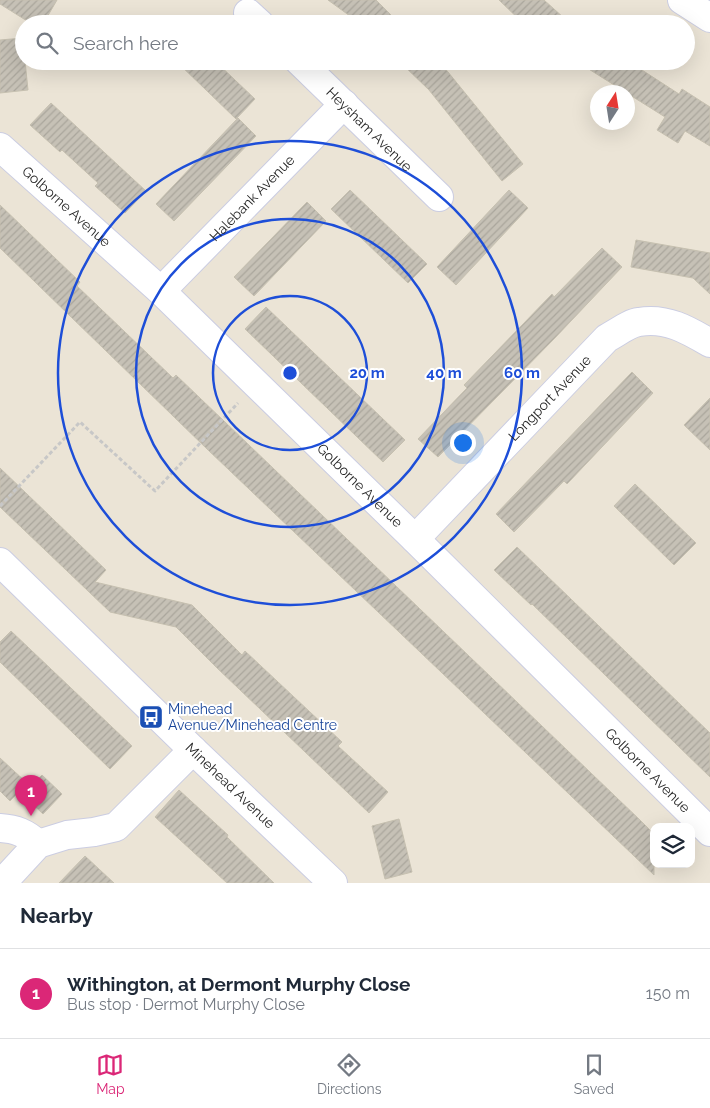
<!DOCTYPE html>
<html lang="en">
<head>
<meta charset="utf-8">
<style>
  body { margin:0; font-family:Raleway,sans-serif; background:#f2f2f3; color:#1f2937 }
  .controls { position:absolute; right:15px; bottom:15px; display:grid; overflow:hidden; border-radius:10px; box-shadow:0 5px 20px #0002 }
  .controls button { width:45px; height:45px; display:grid; place-items:center; padding:0; border:0; border-bottom:1px solid #e0e1e3; background:#fff; color:#1f2937; font:25px sans-serif }
  .compass { position:absolute; left:590px; top:85px; width:45px; height:45px; border-radius:50%; background:#fff; box-shadow:0 5px 20px #0002; rotate:12deg }
  .you { position:absolute; left:462px; top:442px; width:18px; height:18px; margin:-12px; border:4px solid #fff; border-radius:50%; background:#1a73e8; box-shadow:0 0 0 8px #1a73e833 }
  .badge { display:grid; place-items:center; width:32px; height:32px; border-radius:50%; background:#db2777; color:#fff; font-size:16px; font-weight:700 }
  .pin { position:absolute; translate:-50% -41px; filter:drop-shadow(0 1px 2px #0008) }
  .pin::after { content:''; position:absolute; top:26px; width:18px; height:15px; background:inherit; clip-path:polygon(0 0,100% 0,50% 100%) }
  .list { margin:0; padding:0; list-style:none }
  h2 { display:flex; justify-content:space-between; align-items:center; height:65px; margin:0; padding:0 20px; font-size:21px }
  h2 small { font-size:16px; font-weight:400; color:#747a83 }
  .list li { display:grid; grid-template-columns:32px 1fr auto; gap:15px; align-items:center; box-sizing:border-box; height:90px; padding:0 20px; border-top:1px solid #e0e1e3 }
  .list b { display:block; font-size:19px; white-space:nowrap }
  .list p { margin:0; font-size:16px; white-space:nowrap; color:#747a83 }
  .list em { font-size:16px; font-style:normal; color:#747a83 }
  .icon { flex:none; width:28px; height:28px; fill:none; stroke:currentColor; stroke-width:2; stroke-linecap:round; stroke-linejoin:round }
  .map { position:relative; flex:none; width:710px; height:883px; overflow:hidden }
  .search { position:absolute; background:#fff; box-shadow:0 5px 20px #0002; left:15px; right:15px; top:15px; height:55px; display:flex; align-items:center; gap:12px; box-sizing:border-box; padding:0 18px; border-radius:28px; color:#747a83; font-size:19px }
  .sheet { height:155px; background:#fff }
  nav { display:flex; justify-content:space-around; align-items:center; box-sizing:border-box; height:70px; border-top:1px solid #e0e1e3; background:#fff; font-size:14px; color:#747a83 }
  nav a { display:grid; justify-items:center; gap:2px }
  nav .on { color:#db2777 }
  .map>svg:first-child { display:block }
  .building { fill:url(#building-hatch); stroke:#c6c0b0 }
  .lines { fill:none; stroke-linecap:round; stroke-linejoin:round }
  .minor-casing { stroke:#cbcde2; stroke-width:30 }
  .path { stroke:#c7c7c7; stroke-width:3; stroke-dasharray:4 2.5; stroke-linecap:butt }
  .minor { stroke:#fff; stroke-width:28 }
  .ring { fill:none; stroke:#1d4ed8; stroke-width:2.5 }
  .labels { text-anchor:middle; stroke-width:4; stroke-linejoin:round; paint-order:stroke }
  .street-label { font-size:14px; fill:#262626; stroke:#fff }
  .transit-label { font-size:14px; fill:#164399; stroke:#fff; text-anchor:start }
  .centre { fill:#1d4ed8; stroke:#fff; stroke-width:2.5 }
  .ring-label { font-size:15px; text-anchor:middle; font-weight:bold; fill:#1d4ed8; stroke:#fff; stroke-width:4; stroke-linejoin:round; paint-order:stroke }
</style>
</head>
<body>
<div class="map">
<svg width="710" height="883" viewBox="0 0 710 883">
  <defs>
    <pattern id="building-hatch" width="6" height="6" patternUnits="userSpaceOnUse" patternTransform="scale(1.25)"><rect width="6" height="6" fill="#c6c1b6"/><path d="M-1 1l2-2M0 6l6-6M5 7l2-2" fill="none" stroke="#aaa69c"/></pattern>
  </defs>
  <rect width="100%" height="100%" fill="#ebe4d6"/>
  <path class="building" d="M0 0H57L43 24H32L0 4Z
    M328 0H376L400 24H361Z
    M499 0H544L564 18 559 24H524Z
    M23 38 24 61H25L28 90 0 93V40Z
    M176 61H215L255 99 236 119Z
    M399 61H439L523 164 502 181 429 90Z
    M576 61H628L679 94 682 89 710 107V146L685 131 678 143 657 130 665 117Z
    M51 103 146 191 125 213 95 186 98 183 62 150 60 152 30 125Z
    M238 118 256 136 174 221 156 204Z
    M350 190 427 264 408 283 331 209Z
    M509 190 528 208 456 285 437 267Z
    M307 202 326 221 254 296 234 277Z
    M0 205 80 282 77 286 173 378 176 375 640 820 654 834V875L207 449 0 248Z
    M636 240 710 253V294L693 278 631 267Z
    M602 248 622 267 553 340 438 457 418 439 467 388 464 385 552 294 554 297Z
    M266 307 405 440 383 462 245 329Z
    M632 372 653 393 567 484 564 481 514 532 496 514Z
    M710 398V450L684 425Z
    M0 468 106 570 95 582 192 605 242 655 245 651 342 742 338 746 388 792 369 813 217 668 176 627 110 612 0 507Z
    M635 484 696 543 674 565 614 506Z
    M517 547 710 733V777L532 604 531 605 494 570Z
    M11 631 132 746 110 769 0 662V642Z
    M0 758 27 783 10 801 0 791Z
    M42 775 62 794 43 814 23 795Z
    M179 790 228 835 227 837 274 883H227L155 817Z
    M399 819 412 872 385 879 372 826Z
    M85 856 114 883H59Z"/>
  <g class="lines">
    <defs>
      <g id="minor">
        <path d="M682 0 710 18"/>
        <path d="M248 13 260 24"/>
        <path id="s1" d="M299 61 439 197"/>
        <path id="s2" d="M0 147 161 291 415 539 710 832"/>
        <path id="s3" d="M161 291 344 104"/>
        <path id="s4" d="M415 539 607 338C617 333 629 323 639 322 666 317 688 330 710 343"/>
        <path id="s5" d="M0 562 193 750 333 883"/>
        <path d="M0 828C16 829 26 833 38 844"/>
        <path d="M2 883 38 844 67 835 94 832 116 827 193 750"/>
      </g>
    </defs>
    <use href="#minor" class="minor-casing"/>
    <path class="path" d="M0 506 80 422 155 491 238 403"/>
    <use href="#minor" class="minor"/>
  </g>
  <g class="ring">
    <circle cx="290" cy="373" r="77"/>
    <circle cx="290" cy="373" r="154"/>
    <circle cx="290" cy="373" r="232"/>
  </g>
  <defs>
    <symbol id="bus-square" viewBox="-11 -11 22 22"><rect x="-9" y="-9" width="18" height="18" rx="4" fill="#1a4fb4" stroke="#fff"/><path d="M-5-6H5V4H4V6H2V4H-2V6H-4V4H-5ZM-3.5-4V0h7V-4ZM-3.5 1.2v1.5H-2V1.2ZM2 1.2v1.5H3.5V1.2Z" fill="#fff"/></symbol>
  </defs>
  <g fill-rule="evenodd">
    <use href="#bus-square" x="137" y="703" width="28" height="28"/>
  </g>
  <g class="labels">
    <g class="street-label">
      <text dy="5" stroke="none"><textPath href="#s1" startOffset="98">Heysham Avenue</textPath></text>
      <text dy="5" stroke="none"><textPath href="#s3" startOffset="130">Halebank Avenue</textPath></text>
      <text dy="5" stroke="none"><textPath href="#s2" startOffset="89">Golborne Avenue</textPath></text>
      <text dy="5" stroke="none"><textPath href="#s4" startOffset="195">Longport Avenue</textPath></text>
      <text dy="5" stroke="none"><textPath href="#s2" startOffset="494">Golborne Avenue</textPath></text>
      <text dy="5" stroke="none"><textPath href="#s2" startOffset="899">Golborne Avenue</textPath></text>
      <text dy="5" stroke="none"><textPath href="#s5" startOffset="321">Minehead Avenue</textPath></text>
    </g>
    <g class="transit-label">
      <text x="168" y="714">Minehead<tspan x="168" dy="16">Avenue/Minehead Centre</tspan></text>
    </g>
  </g>
  <circle cx="290" cy="373" r="8" class="centre"/>
  <g class="ring-label">
    <text x="367" y="378">20 m</text>
    <text x="444" y="378">40 m</text>
    <text x="522" y="378">60 m</text>
  </g>
</svg>
<div class="controls">
<button><svg class="icon" aria-label="layers" viewBox="0 0 24 24"><path d="M12 4l9 5-9 5-9-5zM3 14l9 5 9-5"/></svg></button>
</div>
<svg class="compass" viewBox="-18 -18 36 36"><path d="M0-13l5 13h-10z" fill="#e53935"/><path d="M0 13l5-13h-10z" fill="#747a83"/></svg>
<div class="you"></div>
<div class="pin badge" style="left:31px;top:816px">1</div>
<div class="search"><svg class="icon" aria-label="search" viewBox="0 0 24 24"><circle cx="10" cy="10" r="6"/><path d="M15 15l6 6"/></svg>Search here</div>
</div>
<section class="sheet">
<h2>Nearby<small></small></h2>
<ul class="list">
<li><span class="badge">1</span><div><b>Withington, at Dermont Murphy Close</b><p>Bus stop · Dermot Murphy Close</p></div><em>150 m</em></li>
</ul>
</section>
<nav>
<a class="on"><svg class="icon" aria-label="map" viewBox="0 0 24 24"><path d="M3 6l6-2 6 2 6-2v14l-6 2-6-2-6 2zM9 4v14M15 6v14"/></svg>Map</a>
<a><svg class="icon" aria-label="directions" viewBox="0 0 24 24"><path d="M12 3l9 9-9 9-9-9zM9 14v-3h6M13 9l2 2-2 2"/></svg>Directions</a>
<a><svg class="icon" aria-label="saved" viewBox="0 0 24 24"><path d="M7 4h10v16l-5-4-5 4z"/></svg>Saved</a>
</nav>
</body>
</html>
